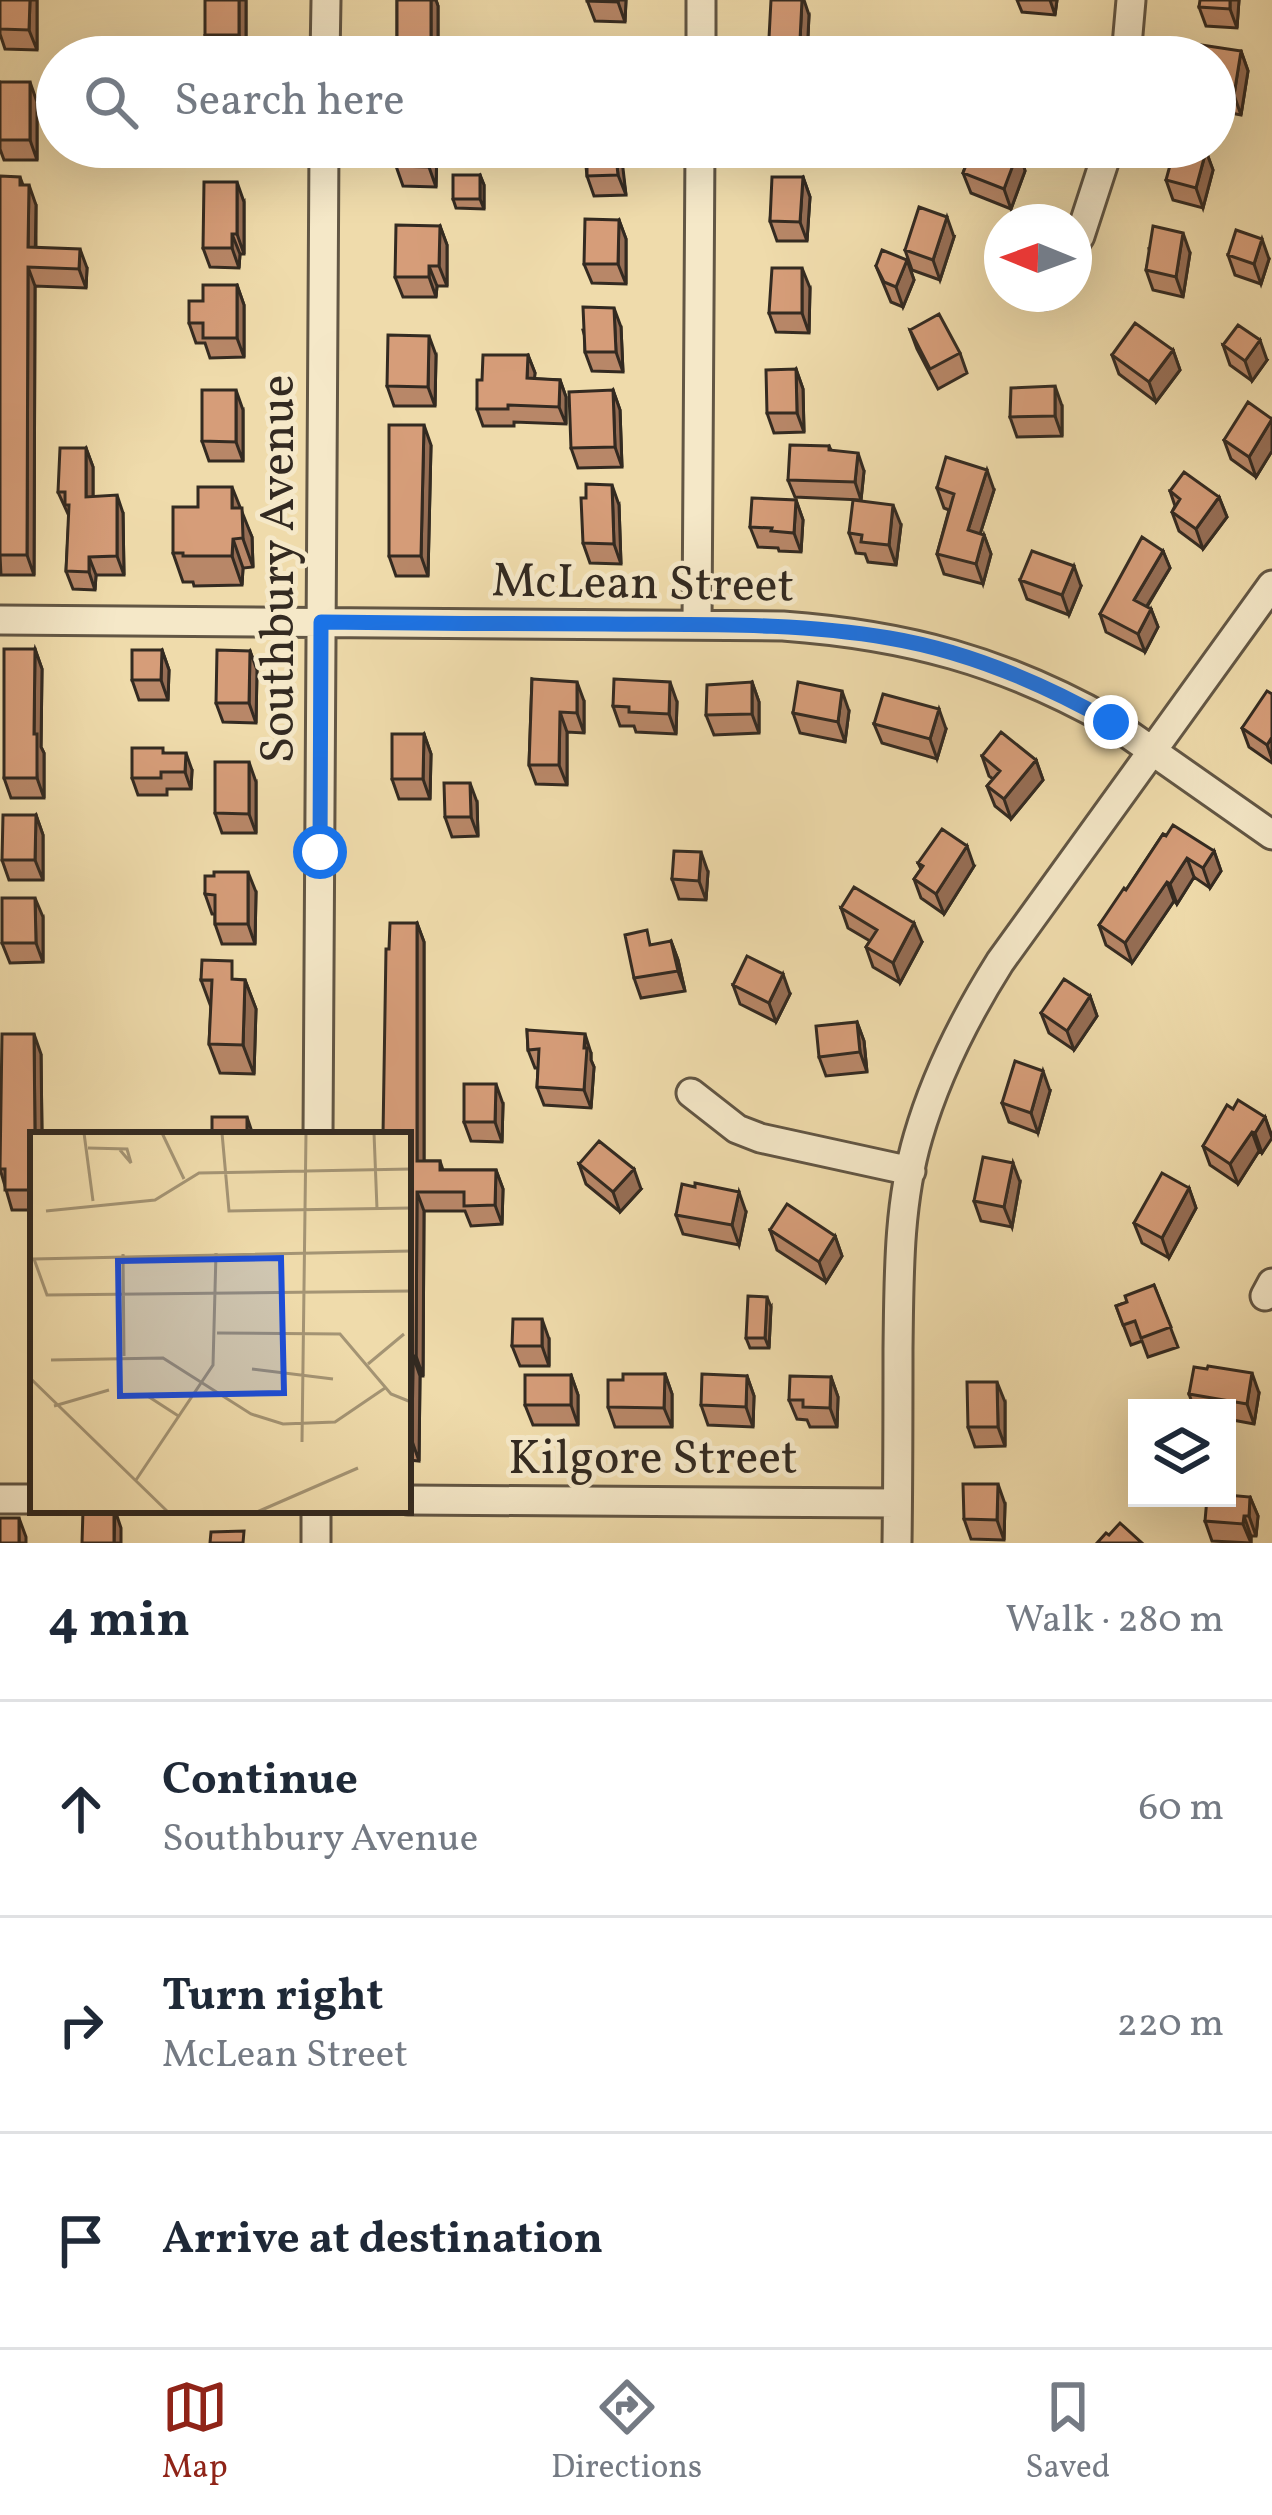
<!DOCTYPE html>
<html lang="en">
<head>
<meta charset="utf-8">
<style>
  body { margin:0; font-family:Vollkorn,serif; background:#f2f2f3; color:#1f2937 }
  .controls { position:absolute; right:36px; bottom:36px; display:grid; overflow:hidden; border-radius:0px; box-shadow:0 12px 48px #0002 }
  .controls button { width:108px; height:108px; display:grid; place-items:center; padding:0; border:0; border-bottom:3px solid #e0e1e3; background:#fff; color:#1f2937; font:60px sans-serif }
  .compass { position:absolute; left:984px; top:204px; width:108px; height:108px; border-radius:50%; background:#fff; box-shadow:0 12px 48px #0002; rotate:271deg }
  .stop { position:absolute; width:36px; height:36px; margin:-27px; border:9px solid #1a73e8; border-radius:50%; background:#fff }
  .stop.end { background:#1a73e8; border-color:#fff; box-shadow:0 3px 12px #0008 }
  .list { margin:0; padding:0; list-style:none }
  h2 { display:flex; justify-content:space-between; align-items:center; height:156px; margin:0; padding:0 48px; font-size:51px }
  h2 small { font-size:39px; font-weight:400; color:#747a83 }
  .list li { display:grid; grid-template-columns:78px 1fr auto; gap:36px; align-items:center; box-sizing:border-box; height:216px; padding:0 48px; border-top:3px solid #e0e1e3 }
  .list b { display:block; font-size:45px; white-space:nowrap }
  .list p { margin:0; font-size:39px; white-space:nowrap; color:#747a83 }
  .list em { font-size:39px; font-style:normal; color:#747a83 }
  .icon { flex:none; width:66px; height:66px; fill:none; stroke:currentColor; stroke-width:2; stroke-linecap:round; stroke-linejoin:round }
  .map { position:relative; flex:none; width:1272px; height:1543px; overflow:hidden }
  .search { position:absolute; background:#fff; box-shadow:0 12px 48px #0002; left:36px; right:36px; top:36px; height:132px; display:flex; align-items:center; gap:30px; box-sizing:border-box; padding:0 42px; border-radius:66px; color:#747a83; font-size:45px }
  .sheet { height:804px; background:#fff }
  nav { display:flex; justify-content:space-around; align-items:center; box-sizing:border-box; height:168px; border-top:3px solid #e0e1e3; background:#fff; font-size:33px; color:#747a83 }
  nav a { display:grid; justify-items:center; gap:6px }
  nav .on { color:#8f2418 }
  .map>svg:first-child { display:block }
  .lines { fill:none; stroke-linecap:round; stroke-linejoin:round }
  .street-casing { stroke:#625644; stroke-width:33 }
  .street { stroke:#f5e8c8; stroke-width:27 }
  .wall { fill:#b88768; stroke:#332a21; stroke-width:3 }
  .shaded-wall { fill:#966e55; stroke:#332a21; stroke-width:3 }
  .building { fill:#d69d79; stroke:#332a21; stroke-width:3 }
  .route { stroke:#1a73e8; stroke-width:15 }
  .labels { text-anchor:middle; stroke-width:10; stroke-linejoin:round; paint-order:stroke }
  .street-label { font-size:48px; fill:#332a21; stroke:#f5e8c8 }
  .inset-road { fill:none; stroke:#a49474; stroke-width:3 }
  .view { fill:#1d4ed8; fill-opacity:0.15; stroke:#1d4ed8; stroke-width:6 }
  .inset-edge { fill:none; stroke:#332a21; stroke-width:6 }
</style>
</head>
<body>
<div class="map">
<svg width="1272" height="1543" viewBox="0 0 1272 1543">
  <rect width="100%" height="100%" fill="#efdbab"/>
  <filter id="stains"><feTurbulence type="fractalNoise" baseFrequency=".00167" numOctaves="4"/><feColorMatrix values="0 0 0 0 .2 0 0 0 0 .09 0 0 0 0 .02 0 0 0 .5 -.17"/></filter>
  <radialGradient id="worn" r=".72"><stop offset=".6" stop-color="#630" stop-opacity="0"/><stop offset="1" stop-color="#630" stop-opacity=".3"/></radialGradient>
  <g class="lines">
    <defs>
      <path id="street" d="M325 57 326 0
        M701 57V0
        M1126 57 1131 0
        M1074 245 1080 236 1109 147
        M1044 295 1045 294
        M0 620 783 626C906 635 1003 661 1111 722L1272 835
        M697 625 700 147
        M691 1093 737 1129 760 1138 911 1171
        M318 1135 324 147
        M1265 1296 1272 1283
        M0 1499H33
        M408 1500 897 1503
        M316 1543V1510
        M897 1543C898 1478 898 1413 898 1349 899 1278 898 1205 918 1137 936 1075 966 1016 1000 962L1272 585"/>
    </defs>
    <use href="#street" class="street-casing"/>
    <use href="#street" class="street"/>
  </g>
  <path class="wall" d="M0 0H37V50L5 49 0 34Z
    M246 0V55H212L205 35Z
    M397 0H436L438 6V57H404L397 38Z
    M587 0H626L625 22 595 21Z
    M1017 0H1057L1055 15 1022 12Z
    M1239 0 1237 28 1206 26 1199 7Z
    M809 15 807 57H775L769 38Z
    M1241 51 1248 71 1241 115 1215 110V57Z
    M0 82 37 102V160H4L0 149Z
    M206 147H245V163L212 162Z
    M437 147 436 187 403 186 396 166Z
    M584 147H619L626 195 594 196 587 176Z
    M775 147H808V153L778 154Z
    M973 147H1025L1028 156 1024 167 1025 171 1011 209 971 193 963 173Z
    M1206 151 1213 170 1203 208 1173 200 1166 180Z
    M480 175 484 185V209L456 208 453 199Z
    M20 177 23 185 36 205V247L87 268 86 288 35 286 34 575H1L0 555Z
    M803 177 810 197 807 241H777L770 221 772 199Z
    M244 202V254H240L239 268 210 267 203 248Z
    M619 220 626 239V284L592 283 584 264Z
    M440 226 447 245V286H437L436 297H403L395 277Z
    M954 237 940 280 912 270 905 250Z
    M1149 249 1190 253 1183 297 1153 290 1146 270 1150 253Z
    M1228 255 1269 259 1261 284 1235 275Z
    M907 260 914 280 903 307 891 302 876 266Z
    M237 285 244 305V357L210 358 205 343H196L189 323 203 301Z
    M810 288 809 333 776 332 769 313Z
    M621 327 623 372 592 371 585 352V337L583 330Z
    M910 330 960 353 967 373 938 389 917 349Z
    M1223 345 1267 360 1252 381 1230 365Z
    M1173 350 1180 370 1156 402 1119 374 1112 355Z
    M436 355 435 406H394L387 386Z
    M528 355 535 373 534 379 560 380 566 397V424L514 422V426H483L477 409 482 380Z
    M796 369 803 389 804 432 774 433 767 413Z
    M613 390 620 410 622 467 578 468 571 448Z
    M1062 406V436L1017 437 1010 417Z
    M243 410V461H209L202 441Z
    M1272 419V451L1256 477 1231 459 1224 440Z
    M431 445 428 576H396L389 556Z
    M829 446 831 450 864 471 861 500 795 497 788 480Z
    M86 448 93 467V496L123 513 124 575H96L95 590 73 589 66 571 69 516 58 492Z
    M937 488 994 490 980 534 984 535 991 554 983 584 944 574 937 554 949 510 944 508Z
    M1170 491 1219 497 1227 517 1203 549 1179 531 1172 512 1175 506Z
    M796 500 803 520 801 552 779 551 778 548 758 547 750 527Z
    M619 505 621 564 590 563 583 543Z
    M239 508 252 537 253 567 243 568 242 585 194 586 193 582H183L173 553Z
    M901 525 896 565 868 562 865 554 856 553 849 533Z
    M1163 551 1170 568 1147 607 1151 609 1158 627 1145 652 1106 632 1100 614Z
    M1020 580 1081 586 1069 615 1027 599Z
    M35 649 42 669 41 747 44 753V798H11L4 778Z
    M162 650 169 670 168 700H139L132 680Z
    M250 651 257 670 256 723 223 722 216 703Z
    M532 679 584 701V733L567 732V785L536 784 529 765Z
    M752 682 759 702V733L714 735 706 715Z
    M1272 694V763L1249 747 1242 728Z
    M677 702 676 734 636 732 634 726H620L613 706Z
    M849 711 845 742 800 733 793 713Z
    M874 724 946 729 937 759 882 743Z
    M424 734 431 754 430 799H399L392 779Z
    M164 753 192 770 191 789H167V795H138L132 778Z
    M982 756 1036 760 1043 780 1011 819 995 806 987 786 993 779 989 776Z
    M256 782V833H222L215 813Z
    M477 802 478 836 452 837 445 817Z
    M36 815 43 835V880H9L2 860Z
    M1163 834 1214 851 1221 871 1210 888 1194 877 1177 904 1174 901 1132 963 1106 945 1099 925 1126 890Z
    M918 863 974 866 944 914 921 898 914 879 921 869Z
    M708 872 706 900 679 899 672 879Z
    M256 892 255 944H222L215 924V914H212L205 894Z
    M841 908 922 942 900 983 873 967 866 947 870 941 848 928Z
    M43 917V962L10 963 2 943Z
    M417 923 424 942V1161H440L443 1170H496L503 1189 502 1224 471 1226 465 1211H424L423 1376H420L419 1461 408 1460V1135L389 949Z
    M671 941 678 960 685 991 641 998 634 978Z
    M201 980H245L256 1009 254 1074 220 1073 209 1044 211 1007Z
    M733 985 790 994 776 1022 740 1004Z
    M1090 996 1097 1016 1074 1050 1049 1033 1041 1013Z
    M857 1022 864 1041 867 1072 826 1076 819 1057Z
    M527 1030 591 1053V1060L594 1067 591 1108 544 1105 537 1087 538 1068H535L528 1050Z
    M41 1054 42 1135H33V1210H12L0 1169Z
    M1050 1091 1038 1133 1009 1122 1002 1103Z
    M503 1104 502 1142 471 1141 464 1122Z
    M1233 1109 1265 1117 1272 1136 1262 1153 1259 1151 1238 1184 1210 1165 1203 1146Z
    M579 1164 641 1189 620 1212 586 1184Z
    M1020 1182 1012 1227 981 1221 974 1201Z
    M1189 1188 1196 1208 1169 1258 1142 1243 1134 1223Z
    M746 1212 739 1245 683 1234 676 1215Z
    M770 1230 835 1236 842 1256 826 1282 777 1250Z
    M1154 1285 1178 1347 1148 1357 1142 1341 1131 1345 1116 1306 1127 1302Z
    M771 1307 769 1348H750L746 1338Z
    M549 1339V1366H520L512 1346Z
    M665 1374 672 1394V1427H615L608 1407 623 1380Z
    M571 1375 578 1395V1425H533L525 1405Z
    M747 1376 754 1396 753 1427 708 1425 701 1405Z
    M831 1377 838 1397 837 1427H810L807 1420 797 1419 789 1400Z
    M1259 1393 1254 1424 1227 1419V1408H1194L1189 1394Z
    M1005 1402V1446L975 1447 968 1427Z
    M1250 1497 1258 1516 1256 1536H1251V1543L1212 1541 1205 1521Z
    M1005 1504 1004 1540 971 1539 964 1519Z"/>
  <path class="shaded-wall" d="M30 0H37V50L29 30Z
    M239 0H246V55L239 35Z
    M431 0H436L438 6V57L431 38Z
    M618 0H626L625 22 618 2Z
    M802 0H804L809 15 807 57 800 40Z
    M1050 0H1057L1055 15Z
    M1230 0H1239L1237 28 1230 9Z
    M1241 51 1248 71 1241 115 1234 95Z
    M30 82 37 102V160L30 140Z
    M239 147H245V163Z
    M430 147H437L436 187 429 167Z
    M615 147H619L621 151 626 195 618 175Z
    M1017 147H1025L1028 156 1024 167 1025 171 1011 209 1004 189Z
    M1206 151 1213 170 1203 208 1196 188Z
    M480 175 484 185V209L480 199Z
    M803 177 810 197 807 241 800 222Z
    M237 182 244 202V254L237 234Z
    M29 185 36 205 35 266 28 247Z
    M947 217 954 237 940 280 933 260Z
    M619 220 626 239V284L618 264Z
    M440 226 447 245V286L439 266Z
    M1183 233 1190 253 1183 297 1176 277Z
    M232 234 240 254 239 268 232 248Z
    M1262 239 1269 259 1261 284 1254 264Z
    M80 249 87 268 86 288 79 269Z
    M907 260 914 280 903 307 896 287Z
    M429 266 437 286 436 297 429 277Z
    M28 267 35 286 34 575 27 555Z
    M802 268 810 288 809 333 802 313Z
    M237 285 244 305V357L237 338Z
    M614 308 621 327 623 372 616 352Z
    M429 336 436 355 435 406 428 387Z
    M1260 340 1267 360 1252 381 1245 361Z
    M1173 350 1180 370 1156 402 1149 382Z
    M528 355 535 373 533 396 527 378Z
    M796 369 803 389 804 432 797 413Z
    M560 380 566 397V424L559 407Z
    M1055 386 1062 406V436L1055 416Z
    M236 390 243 410V461L236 442Z
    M613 390 620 410 622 467 615 447Z
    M1272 419V451L1256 477 1249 457Z
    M424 425 431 445 428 576 421 556Z
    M86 448 93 467V515L86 497Z
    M858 453 864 471 861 500 855 482Z
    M987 470 994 490 975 550 968 530Z
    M612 485 619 505 621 564 614 544Z
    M232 487 252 537 253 567 232 508Z
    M117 495 123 513 124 575 117 556Z
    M1219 497 1227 517 1203 549 1196 529Z
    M796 500 803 520 801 552 794 533Z
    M893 505 901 525 896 565 889 545Z
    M984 535 991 554 983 584 976 564Z
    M233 539 243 568 242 585 232 556Z
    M1163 551 1170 568 1140 617 1134 600Z
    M89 557 96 575 95 590 89 572Z
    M1074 566 1081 586 1069 615 1062 595Z
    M1151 609 1158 627 1145 652 1138 634Z
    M35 649 42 669 41 747 44 753V798L37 778 34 734Z
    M162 650 169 670 168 700 161 680Z
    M250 651 257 670 256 723 249 703Z
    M577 682 584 701V733L577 713Z
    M670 682 677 702 676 734 669 714Z
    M752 682 759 702V733L752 714Z
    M842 691 849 711 845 742 838 722Z
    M939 709 946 729 937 759 930 739Z
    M560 712 567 732V785L559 765Z
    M424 734 431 754 430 799 423 779Z
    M1272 737V759L1267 745Z
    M186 753 192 770 191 789 185 772Z
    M1036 760 1043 780 1011 819 1004 799Z
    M249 762 256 782V833L249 814Z
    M470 783 477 802 478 836 471 817Z
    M36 815 43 835V880L35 860Z
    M967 846 974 866 944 914 936 894Z
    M1214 851 1221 871 1210 888 1203 868Z
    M701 852 708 872 706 900 699 881Z
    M1187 858 1194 877 1177 904 1170 884Z
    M248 872 256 892 255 944 248 924Z
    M1167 882 1174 901 1132 963 1125 943Z
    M35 898 43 917V962L36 943Z
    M417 923 424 942V1180L417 1161Z
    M914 923 922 942 900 983 893 963Z
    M671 941 678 960 685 991 678 971Z
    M783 974 790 994 776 1022 769 1003Z
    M245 980 256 1009 254 1074 243 1045Z
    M1090 996 1097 1016 1074 1050 1067 1031Z
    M857 1022 864 1041 867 1072 860 1052Z
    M34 1034 41 1054 42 1135H35Z
    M585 1034 591 1053V1060L594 1067 591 1108 584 1090Z
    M1043 1071 1050 1091 1038 1133 1031 1113Z
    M496 1084 503 1104 502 1142 495 1122Z
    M247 1117 253 1135H247Z
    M1265 1117 1272 1138 1262 1153 1255 1133Z
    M1252 1132 1259 1151 1238 1184 1230 1164Z
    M1013 1163 1020 1182 1012 1227 1004 1207Z
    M634 1169 641 1189 620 1212 613 1192Z
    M496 1170 503 1189 502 1224 495 1205Z
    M1189 1188 1196 1208 1169 1258 1162 1238Z
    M417 1192 424 1211 423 1376 416 1356Z
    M739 1192 746 1212 739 1245 732 1225Z
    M835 1236 842 1256 826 1282 819 1262Z
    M767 1297 771 1307 769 1348 765 1338Z
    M542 1319 549 1339V1366L542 1346Z
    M413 1356 420 1376 419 1461 412 1441Z
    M1252 1373 1259 1393 1254 1424 1247 1404Z
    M665 1374 672 1394V1427L664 1408Z
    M571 1375 578 1395V1425L571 1405Z
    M747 1376 754 1396 753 1427 746 1407Z
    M831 1377 838 1397 837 1427 830 1408Z
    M997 1382 1005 1402V1446L998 1427Z
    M998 1484 1005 1504 1004 1540 997 1520Z
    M1250 1497 1258 1516 1256 1536 1249 1516Z
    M115 1510 121 1528V1543H114Z
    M1244 1516 1251 1536V1543L1243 1524Z
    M19 1518 26 1537V1543H19Z"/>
  <path class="building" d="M0 0H30L29 30 0 29Z
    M205 0H239V35H205Z
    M397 0H431V38H397Z
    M587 0H618V2L587 1Z
    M771 0H802L800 40 769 38Z
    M1200 0H1230V9L1199 7Z
    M1195 44 1241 51 1234 95 1215 92V57H1193Z
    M464 45 494 46V57H464Z
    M615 45 616 57H585L584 46Z
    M1010 48 1040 53 1039 57H1009Z
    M0 82H30V140H0Z
    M396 147H430L429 167 396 166Z
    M584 147H615L618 175 587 176V154H584Z
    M973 147H1017L1015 151 1018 152 1004 189 963 173Z
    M1175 147H1192L1206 151 1196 188 1166 180Z
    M453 175H480V199H453Z
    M0 176 20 177V185H29L28 247 80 249 79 269 28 267 27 555H0Z
    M772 177H803L800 222 770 221Z
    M204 182H237V234H232V248H203Z
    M919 207 947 217 933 260 905 250Z
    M585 219 619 220 618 264H584Z
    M396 225 440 226 439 266H429V277H395Z
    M1153 226 1183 233 1176 277 1146 270Z
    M1236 230 1262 239 1254 264 1228 255Z
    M882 250 907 260 896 287 884 282 876 266Z
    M772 268H802V313H769Z
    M203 285H237V338H203V323H189V301H203Z
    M583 307 614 308 616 352H585Z
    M939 314 960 353 930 369 910 330Z
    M1135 323 1173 350 1149 382 1112 355Z
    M1238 325 1260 340 1245 361 1223 345Z
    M388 335 429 336 428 387 387 386Z
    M483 355H528L527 378 560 380 559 407 508 405V409H477V380H482Z
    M796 369 797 413H767L766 370Z
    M1055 386V416L1010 417 1011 388Z
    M202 390H236V442L202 441Z
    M613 390 615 447 571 448 569 392Z
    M1248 402 1272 419 1249 457 1224 440Z
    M389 425H424L421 556H389Z
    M790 445 829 446V450L858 453 855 482 788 480Z
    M60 448H86V497L117 495V556L89 557V572L66 571 69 505H65V492H58Z
    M946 457 987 470 968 530 984 535 976 564 937 554 954 494 937 488Z
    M1184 472 1219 497 1196 529 1172 512 1180 499 1170 491Z
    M586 484 612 485 614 544 583 543 581 498H586Z
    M198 487H232V508H242L243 538 233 539 232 556H183V553H173V507H198Z
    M752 498 796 500 794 533 771 531 772 528 750 527Z
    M853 500 893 505 889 545 861 542 862 535 849 533Z
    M1142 537 1163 551 1134 600 1151 609 1138 634 1100 614Z
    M1032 551 1074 566 1062 595 1020 580Z
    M4 649H35L34 734H37V778H4Z
    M132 650H162L161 680H132Z
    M217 650 250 651 249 703H216Z
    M532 679 577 682V713L560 712 559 765H529Z
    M614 679 670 682 669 714 629 712V707L613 706Z
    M752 682V714L706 715 707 685Z
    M798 682 842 691 838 722 793 713Z
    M1267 691 1272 694V737L1267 745 1242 728Z
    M883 694 939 709 930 739 874 724Z
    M1001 732 1036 760 1004 799 987 786 1000 771 982 756Z
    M392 734H424L423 779H392Z
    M132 748H163V753H186L185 772H161V778H132Z
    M215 762H249V814L215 813Z
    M444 783H470L471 817H445Z
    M3 815H36L35 860H2Z
    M1173 825 1214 851 1203 868 1187 858 1170 884 1167 882 1125 943 1099 925 1124 888 1126 890 1163 834 1166 836Z
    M942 829 967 846 936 894 914 879 923 866 918 863Z
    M674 851 701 852 699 881 672 879Z
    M214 872H248V924H215V895L205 894V876H214Z
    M854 887 914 923 893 963 866 947 877 930 841 908Z
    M2 898H35L36 943H2Z
    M390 923H417V1161H440V1170H496L495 1205 464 1206V1192H417L416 1356H413L412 1441H408V1135H383L386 949H389Z
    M647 930 650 945 671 941 678 971 634 978 625 935Z
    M747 956 783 974 769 1003 733 985Z
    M202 960 232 961V979L245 980 243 1045 209 1044 212 980H201Z
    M1064 979 1090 996 1067 1031 1041 1013Z
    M857 1022 860 1052 819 1057 816 1026Z
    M527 1030 585 1034 584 1048H587L584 1090 537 1087 539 1049 528 1050Z
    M2 1034H34L35 1135H33V1190H5V1169H0Z
    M1015 1061 1043 1071 1031 1113 1002 1103Z
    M464 1084H496L495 1122H464Z
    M1238 1100 1265 1117 1255 1133 1252 1132 1230 1164 1203 1146 1227 1105 1233 1109Z
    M212 1117H247V1135H212Z
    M599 1141 634 1169 613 1192 579 1164Z
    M983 1157 1013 1163 1004 1207 974 1201Z
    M1162 1173 1189 1188 1162 1238 1134 1223Z
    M695 1183 739 1192 732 1225 676 1215 682 1184 695 1187Z
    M787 1204 835 1236 819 1262 770 1230Z
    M1154 1285 1171 1327 1141 1338 1135 1321 1123 1325 1116 1306 1127 1302 1125 1296Z
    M748 1296 767 1297 765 1338H746Z
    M513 1319H542V1346H512Z
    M1208 1366 1252 1373 1247 1404 1189 1394 1194 1367 1207 1369Z
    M623 1374H665L664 1408 608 1407V1380H623Z
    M702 1374 747 1376 746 1407 701 1405Z
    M525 1375H571V1405H525Z
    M790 1376 831 1377 830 1408 803 1407V1400H789Z
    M967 1382H997L998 1427H968Z
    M963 1484H998L997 1520 964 1519Z
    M1227 1495 1250 1497 1249 1516H1244L1243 1524 1205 1521 1207 1498H1227Z
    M83 1510H114V1543H82Z
    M0 1518H19V1543H0Z
    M1120 1523 1142 1543H1097L1106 1533 1109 1535Z
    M244 1531 243 1543H210L211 1532Z"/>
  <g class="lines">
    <path class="route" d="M320 852 321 622C416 623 510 624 605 624 700 625 795 622 889 638 967 651 1042 683 1111 722"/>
  </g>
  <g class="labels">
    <g class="street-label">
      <text transform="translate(276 569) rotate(-90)" y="17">Southbury Avenue</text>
      <text transform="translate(643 581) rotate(1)" y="17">McLean Street</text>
      <text x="653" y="1473">Kilgore Street</text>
    </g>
  </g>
  <g transform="translate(30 1132)">
    <rect width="381" height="381" fill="#efdbab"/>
    <path class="inset-road" d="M54 1 63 69M132 1 154 47M192 1 199 79 381 76M344 1 347 77M58 16 97 17 101 31 90 18M16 79 125 68 169 41 381 37M381 119 4 127 17 163 381 159M93 122 94 224M187 201 310 202 361 262 381 270M21 228 133 226 221 282 253 292 305 290 355 256M338 232 374 202M222 237 303 247M0 246 138 380M116 263 150 285M24 274 79 258M272 310 276 1M106 348 183 233 186 121M227 380 328 336"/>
    <path class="view" d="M251 126 254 261 90 264 88 129Z"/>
    <rect width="381" height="381" class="inset-edge"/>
  </g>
  <rect width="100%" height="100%" filter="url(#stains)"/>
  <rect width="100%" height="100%" fill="url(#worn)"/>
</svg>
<div class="controls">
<button><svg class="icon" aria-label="layers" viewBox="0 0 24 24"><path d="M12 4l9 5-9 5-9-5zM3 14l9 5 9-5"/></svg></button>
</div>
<svg class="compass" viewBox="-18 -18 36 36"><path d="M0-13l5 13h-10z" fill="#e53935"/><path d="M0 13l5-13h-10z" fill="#747a83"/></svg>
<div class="stop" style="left:320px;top:852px"></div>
<div class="stop end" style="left:1111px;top:722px"></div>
<div class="search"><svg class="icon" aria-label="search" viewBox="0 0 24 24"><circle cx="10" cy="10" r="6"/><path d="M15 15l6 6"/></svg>Search here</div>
</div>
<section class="sheet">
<h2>4 min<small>Walk · 280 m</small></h2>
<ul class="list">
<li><svg class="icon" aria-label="ahead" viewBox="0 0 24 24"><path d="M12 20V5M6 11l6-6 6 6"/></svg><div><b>Continue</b><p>Southbury Avenue</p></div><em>60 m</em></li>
<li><svg class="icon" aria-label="right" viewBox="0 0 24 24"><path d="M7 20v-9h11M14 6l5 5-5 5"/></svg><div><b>Turn right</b><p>McLean Street</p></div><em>220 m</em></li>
<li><svg class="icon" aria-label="arrive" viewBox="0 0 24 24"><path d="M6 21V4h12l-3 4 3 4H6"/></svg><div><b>Arrive at destination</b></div></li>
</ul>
</section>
<nav>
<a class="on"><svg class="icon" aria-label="map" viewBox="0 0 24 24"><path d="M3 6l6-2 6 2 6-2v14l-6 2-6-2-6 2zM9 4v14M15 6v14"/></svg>Map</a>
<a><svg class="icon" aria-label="directions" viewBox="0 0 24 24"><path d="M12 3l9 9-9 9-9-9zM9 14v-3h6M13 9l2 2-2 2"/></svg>Directions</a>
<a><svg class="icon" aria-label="saved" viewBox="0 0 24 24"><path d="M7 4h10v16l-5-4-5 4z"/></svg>Saved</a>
</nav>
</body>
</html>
